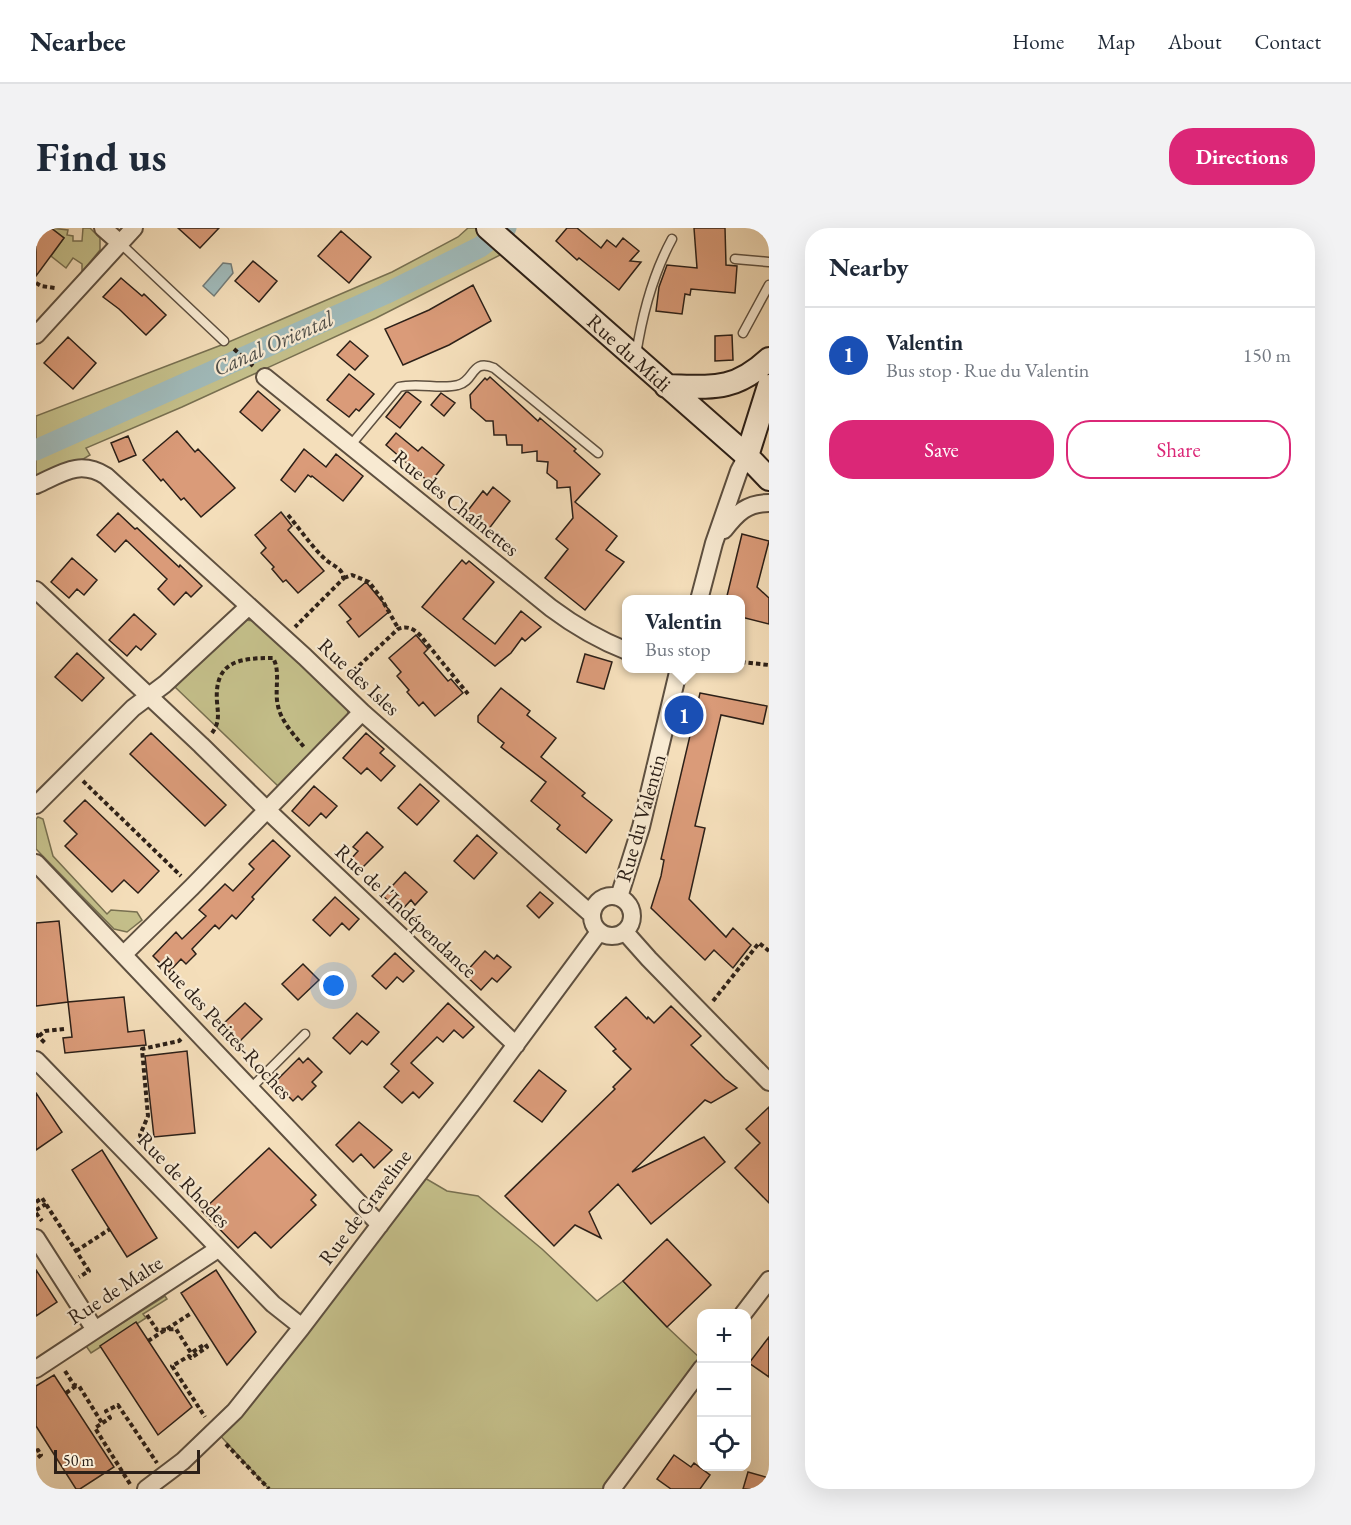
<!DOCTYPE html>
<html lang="en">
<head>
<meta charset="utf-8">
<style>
  body { margin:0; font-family:"EB Garamond",serif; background:#f2f2f3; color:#1f2937 }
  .controls { position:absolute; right:18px; bottom:18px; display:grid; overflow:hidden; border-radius:12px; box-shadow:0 6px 24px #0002 }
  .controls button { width:54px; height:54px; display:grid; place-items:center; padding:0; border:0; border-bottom:2px solid #e0e1e3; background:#fff; color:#1f2937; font:30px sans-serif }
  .scale { position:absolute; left:18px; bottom:15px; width:146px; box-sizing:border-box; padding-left:6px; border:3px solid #2c2018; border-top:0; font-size:16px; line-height:21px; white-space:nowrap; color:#2c2018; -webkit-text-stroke:4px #f8ead2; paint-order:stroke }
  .you { position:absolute; left:298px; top:758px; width:21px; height:21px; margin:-15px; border:4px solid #fff; border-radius:50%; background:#1a73e8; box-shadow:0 0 0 9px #1a73e833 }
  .badge { display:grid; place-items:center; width:39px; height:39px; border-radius:50%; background:#db2777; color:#fff; font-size:20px; font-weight:700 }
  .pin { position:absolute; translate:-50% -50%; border:3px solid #fff; box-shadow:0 2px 6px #0006 }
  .popup { position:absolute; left:586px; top:367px; width:123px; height:78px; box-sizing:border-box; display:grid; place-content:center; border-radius:12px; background:#fff; filter:drop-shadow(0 2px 4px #0005); font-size:20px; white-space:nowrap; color:#747a83 }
  .popup b { font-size:22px; color:#1f2937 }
  .popup::after { content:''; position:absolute; left:50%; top:100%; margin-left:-12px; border:12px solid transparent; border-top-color:#fff }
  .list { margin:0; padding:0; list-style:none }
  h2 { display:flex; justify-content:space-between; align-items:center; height:78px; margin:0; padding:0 24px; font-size:26px }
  h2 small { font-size:20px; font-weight:400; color:#747a83 }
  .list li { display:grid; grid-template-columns:39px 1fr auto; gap:18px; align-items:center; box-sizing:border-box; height:96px; padding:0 24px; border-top:2px solid #e0e1e3 }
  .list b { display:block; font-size:22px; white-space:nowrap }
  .list p { margin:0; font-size:20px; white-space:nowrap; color:#747a83 }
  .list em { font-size:20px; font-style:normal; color:#747a83 }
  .actions { display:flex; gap:12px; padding:18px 24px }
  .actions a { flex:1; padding:14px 0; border:2px solid #db2777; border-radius:24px; text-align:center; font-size:21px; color:#db2777 }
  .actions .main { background:#db2777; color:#fff }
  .icon { flex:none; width:33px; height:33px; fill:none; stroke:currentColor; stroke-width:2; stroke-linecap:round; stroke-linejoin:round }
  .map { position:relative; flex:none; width:733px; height:1261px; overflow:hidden; border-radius:24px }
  header { display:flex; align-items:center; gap:36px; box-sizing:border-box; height:84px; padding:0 30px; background:#fff; border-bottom:2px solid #e0e1e3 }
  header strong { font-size:28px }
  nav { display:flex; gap:33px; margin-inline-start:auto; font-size:21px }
  .intro { display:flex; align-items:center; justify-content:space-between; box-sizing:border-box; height:144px; padding:0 36px }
  h1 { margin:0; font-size:42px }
  .button { padding:15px 27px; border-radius:24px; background:#db2777; color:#fff; font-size:21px; font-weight:700 }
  main { display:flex; gap:36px; padding:0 36px }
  aside { flex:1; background:#fff; border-radius:24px; box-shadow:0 6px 24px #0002 }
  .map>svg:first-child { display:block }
  .green { fill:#c4bf8a; stroke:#787051; stroke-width:1.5 }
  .water { fill:#a0baba; stroke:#727c79; stroke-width:1.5 }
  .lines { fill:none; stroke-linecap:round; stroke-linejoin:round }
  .canal { stroke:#a0baba; stroke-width:21 }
  .building { fill:#da9b79; stroke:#2c2018; stroke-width:1.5 }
  .service-casing { stroke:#5e5040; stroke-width:11 }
  .minor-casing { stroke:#5e5040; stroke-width:20 }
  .secondary-casing { stroke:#2c2018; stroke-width:26 }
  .path { stroke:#2c2018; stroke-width:4; stroke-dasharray:4.5 3; stroke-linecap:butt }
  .service { stroke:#f8ead2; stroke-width:8 }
  .minor { stroke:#f8ead2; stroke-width:16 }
  .secondary { stroke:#f8ead2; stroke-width:22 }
  .labels { text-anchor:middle; stroke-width:4.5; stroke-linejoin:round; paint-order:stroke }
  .street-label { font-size:21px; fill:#2c2018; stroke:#f8ead2 }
  .water-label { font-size:22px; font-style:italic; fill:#4f4e49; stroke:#f8ead2 }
</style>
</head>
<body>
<header>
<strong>Nearbee</strong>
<nav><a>Home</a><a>Map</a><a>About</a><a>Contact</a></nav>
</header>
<div class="intro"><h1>Find us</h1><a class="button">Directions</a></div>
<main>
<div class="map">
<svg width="733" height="1261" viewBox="0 0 733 1261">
  <rect width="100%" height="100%" fill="#f4deba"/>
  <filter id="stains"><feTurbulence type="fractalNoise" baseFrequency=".00333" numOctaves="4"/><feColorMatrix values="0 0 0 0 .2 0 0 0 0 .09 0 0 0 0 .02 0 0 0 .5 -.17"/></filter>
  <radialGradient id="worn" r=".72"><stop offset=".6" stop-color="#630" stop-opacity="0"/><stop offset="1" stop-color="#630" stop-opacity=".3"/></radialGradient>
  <path class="green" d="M15 0 32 2 31 7 37 8V13H46L47 0H54L64 10V22L46 44V36L37 30 30 40 15 28 28 10Z
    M432 0H445L470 24 340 90 146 179 50 220 54 227 39 236 0 253V188L188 116 356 44 422 9Z
    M208 392 220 393 311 480 312 485 309 492 242 558 139 459Z
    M2 589 7 591 17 628 71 686 75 682 101 684 106 692 91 704 78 701 0 621V591Z
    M382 946 411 963 442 968 506 1021 561 1073 587 1053 631 1099 665 1131V1140L576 1261H233L180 1203Z
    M129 1068 131 1071 107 1086 110 1090 55 1125 50 1118Z"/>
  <path class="water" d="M187 35 195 36 197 45 178 68 167 58Z"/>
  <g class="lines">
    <path class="canal" d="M0 222 349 66 444 19 470 0"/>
  </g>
  <path class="building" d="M0 0H15L28 10 0 48Z
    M142 0H183L164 20Z
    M531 0H541L565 20 571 12 580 19 587 10 603 23 594 33 605 34 583 62 543 30 541 32 520 13Z
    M658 0H689L690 37 701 38 699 65 655 61 654 67 649 66 646 86 620 83 623 59 631 37 661 40Z
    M305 3 335 29 313 55 282 28Z
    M217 33 241 53 223 74 199 53Z
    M85 50 106 68 108 66 130 87 110 107 83 81 67 69Z
    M437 57 455 93 413 117 367 137 349 101 393 82Z
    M696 107 697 132 679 133V108Z
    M32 109 60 135 37 161 8 135Z
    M314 113 332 128 319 142 301 127Z
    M313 146 338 166 323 183 320 181 313 189 291 172Z
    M454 149 502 193 504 190 540 221 538 223 564 246 539 274 581 308 570 322 588 334 549 382 509 350 532 321 520 311 537 290 534 259 521 260V253L511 245 512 234 501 233V223L486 225V217H471L470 207H458L457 193H450L435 180 434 167 449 150 451 152Z
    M222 163 244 182 226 203 204 184Z
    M370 164H372L385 174 364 200 350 189Z
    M405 165 419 175 408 188 395 177Z
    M141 203 159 224 162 221 199 260 165 289 148 270 145 272 127 251 125 253 107 232Z
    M360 205 382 223 386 219 408 237 394 255 350 217Z
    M92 208 100 227 83 234 75 215Z
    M268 221 290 239 300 226 327 248 307 273 276 248 275 249 272 247 259 264 245 252Z
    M457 259 474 273 452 302 430 285 447 263 451 267Z
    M245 284 256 298 252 302 288 343 262 365 250 352 247 354 236 341 238 339 225 325 230 320 219 307Z
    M82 285 99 301 101 300 143 339 144 337 166 358 155 369 150 364 138 377 122 361 131 351 90 312 79 324 61 307Z
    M706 306 733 313 721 359 733 370V396L705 389V372H690Z
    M36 330 61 352 48 367 41 361 33 370 15 354Z
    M426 332 430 336 433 333 458 354 427 391 459 416 485 383 505 399 489 413 486 410 475 425 459 438 386 379Z
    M330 354 354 383 323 409 311 394 315 391 303 377Z
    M98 386 120 406 105 422 100 418 91 428 73 412Z
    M380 407 392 421 388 425 412 453 415 451 427 465 399 488 387 474 383 478 371 464 373 462 361 448 365 444 353 430Z
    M41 425 68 450 46 473 19 449Z
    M549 426 576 434 568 461 541 454Z
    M465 460 494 483 491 487 520 510 505 529 549 565 546 568 576 592 550 625 521 601 524 597 495 573 510 554 465 519 468 515 442 494V488Z
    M664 465 731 478 727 496 685 487 659 598 669 600 653 671 690 709 697 700 715 717 697 740 678 722 669 732 615 680 625 648 628 632 625 631Z
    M115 505 190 577 169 598 94 526Z
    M330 505 348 521 344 525 359 538 345 553 331 540 325 546 307 530Z
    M384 556 403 573 381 597 362 580Z
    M278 558 301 578 290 590 285 585 273 598 256 583Z
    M49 572 123 643 102 665 88 652 76 664 29 618 41 606 28 593Z
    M331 604 347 619 325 641 315 631 322 623 317 619Z
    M441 607 461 625 438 651 418 633Z
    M237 612 254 628 216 669 218 671 200 691 196 687 183 701 179 697 156 721 160 726 150 736 145 731 133 744 117 728 140 704 146 711 170 688 163 682 189 656 197 663 218 641 213 636Z
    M369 644 391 664 379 677 375 672 364 684 347 668Z
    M504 664 517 675 503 690 491 678Z
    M299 669 323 691 313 702 306 695 294 708 277 692Z
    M23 693 32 774 0 778V695Z
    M449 723 458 731 461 727 475 739 461 754 456 750 445 762 428 746Z
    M359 725 378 743 367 754 361 749 350 761 336 748Z
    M267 736 283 752 262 772 246 756Z
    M88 769 92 804 108 802 110 817 29 825 27 810 36 809 32 774Z
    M590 769 611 791 612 789 618 795 635 778 665 808 655 817 689 851 701 860 675 875 669 872 596 944 668 909 689 934 615 996 582 956 553 984 565 1010 539 997 518 1018 469 968 579 861 577 859 595 841 577 823 580 821 559 799Z
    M209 775 226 791 202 815 185 798Z
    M412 775 438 799 427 810 418 802 407 814 401 809 375 835 397 855 383 870 377 864 366 875 348 859 363 843 355 836Z
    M321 785 343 804 331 817 326 813 314 826 297 810Z
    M151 823 159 905 118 909 109 828Z
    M263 830 267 835 272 830 286 844 276 854 280 858 266 872 262 868 257 873 239 854Z
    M503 842 530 863 506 894 478 873Z
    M0 865 26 904 0 922Z
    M733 879V975L699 940 724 915 710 901Z
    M323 894 356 922 338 940 325 926 317 934 300 917Z
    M233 920 280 967 275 972 280 977 235 1020 219 1004 202 1020 166 983Z
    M66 922 121 1010 91 1029 36 942Z
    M631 1011 675 1057 631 1099 587 1053Z
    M0 1042 21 1074 0 1088Z
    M180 1042 220 1104 191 1137 145 1065Z
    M100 1094 156 1179 122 1207 64 1118Z
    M733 1109V1149L713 1135Z
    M18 1147 78 1239 44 1261H40L0 1198V1158Z
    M638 1227 655 1239 658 1235 674 1247 664 1261H635L621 1251Z
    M712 1244 733 1250V1261H707Z"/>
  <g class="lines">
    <defs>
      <path id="service" d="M84 15 188 113
        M699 31 733 34
        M707 105 733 57
        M600 127C606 88 617 46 636 11
        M314 218 363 159C383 154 404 162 422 157 439 153 435 130 458 140L562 225
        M214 861 269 806"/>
      <path id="minor" d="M67 0 84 15
        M0 107 98 0
        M229 149 515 380C539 398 563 412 591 423
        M0 257C25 246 43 231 70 248L269 429 326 484 555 686
        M688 302C701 285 711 275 733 275
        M0 362 165 517 230 581 480 817
        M663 372 678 315 703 243 711 228
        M0 577 97 480 129 456 213 378
        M0 635 344 997
        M556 688a20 20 0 1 1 40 0a20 20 0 1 1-40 0Z
        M583 669 605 599 643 440
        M589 704 613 731 733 854
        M88 726 156 659 326 484
        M0 832 237 1076 266 1099
        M0 1010 59 1102
        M707 1086 733 1052
        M0 1141 182 1021
        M110 1261 147 1233 199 1183 266 1099 438 873 563 704
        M576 1261 666 1140"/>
      <path id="secondary" d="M452 0 711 228 733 251
        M630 158C676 159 697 164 733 131
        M711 228 733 158"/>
    </defs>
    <use href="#service" class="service-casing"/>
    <use href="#minor" class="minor-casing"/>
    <use href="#secondary" class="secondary-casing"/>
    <path class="path" d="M0 55 5 58 19 60
      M198 121 217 138
      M252 287C264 301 275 318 289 331 296 338 308 340 307 351L259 399
      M308 350 316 347 333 354 345 370 362 400
      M705 434 733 437
      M312 448 362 401C371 397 378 401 384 407L432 466
      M176 505C184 494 182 486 181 474 178 433 203 430 237 430 245 444 238 462 242 478 245 493 258 507 268 519
      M47 553 145 648
      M677 773 723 715 733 723
      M0 806 10 816
      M3 808 9 803 28 801
      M108 917 104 907 112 888 106 821 143 813 145 811
      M0 974 6 970 53 1043 43 1049
      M0 982 10 976
      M0 985 6 993
      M40 1023 74 1001
      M111 1087 121 1102 140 1101 155 1125 169 1116 171 1119 155 1130 153 1128 136 1138 169 1189
      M112 1113 154 1086
      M29 1143 38 1157 43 1158 66 1195
      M30 1165 40 1158
      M190 1216 233 1261
      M0 1223 2 1222 5 1227 0 1231
      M94 1256 59 1200 74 1190 70 1183 82 1177 121 1235"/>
    <use href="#service" class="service"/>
    <use href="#minor" class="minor"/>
    <use href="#secondary" class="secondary"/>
  </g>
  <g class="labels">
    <g class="street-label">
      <text transform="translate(593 125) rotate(42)" y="7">Rue du Midi</text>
      <text transform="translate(420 275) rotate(39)" y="7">Rue des Chaînettes</text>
      <text transform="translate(323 449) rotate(43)" y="7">Rue des Isles</text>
      <text transform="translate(605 590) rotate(-74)" y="7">Rue du Valentin</text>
      <text transform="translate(370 683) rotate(43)" y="7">Rue de l'Indépendance</text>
      <text transform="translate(189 800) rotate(47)" y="7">Rue des Petites-Roches</text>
      <text transform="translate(148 952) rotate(46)" y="7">Rue de Rhodes</text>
      <text transform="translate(329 979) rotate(-53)" y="7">Rue de Graveline</text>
      <text transform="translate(79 1062) rotate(-33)" y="7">Rue de Malte</text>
    </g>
    <g class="water-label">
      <text transform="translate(237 115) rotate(-24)" y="8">Canal Oriental</text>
    </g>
  </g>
  <rect width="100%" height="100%" filter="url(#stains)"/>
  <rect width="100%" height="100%" fill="url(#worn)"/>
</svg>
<div class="controls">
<button>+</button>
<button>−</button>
<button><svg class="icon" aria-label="locate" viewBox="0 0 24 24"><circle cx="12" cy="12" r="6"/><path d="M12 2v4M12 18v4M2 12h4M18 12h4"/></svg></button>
</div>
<div class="scale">50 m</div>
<div class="you"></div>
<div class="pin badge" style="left:648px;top:487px;background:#1a4fb4">1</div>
<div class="popup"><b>Valentin</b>Bus stop</div>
</div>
<aside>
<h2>Nearby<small></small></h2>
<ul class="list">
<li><span class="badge" style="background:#1a4fb4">1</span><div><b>Valentin</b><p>Bus stop · Rue du Valentin</p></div><em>150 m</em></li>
</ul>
<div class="actions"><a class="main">Save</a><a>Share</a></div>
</aside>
</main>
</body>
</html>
